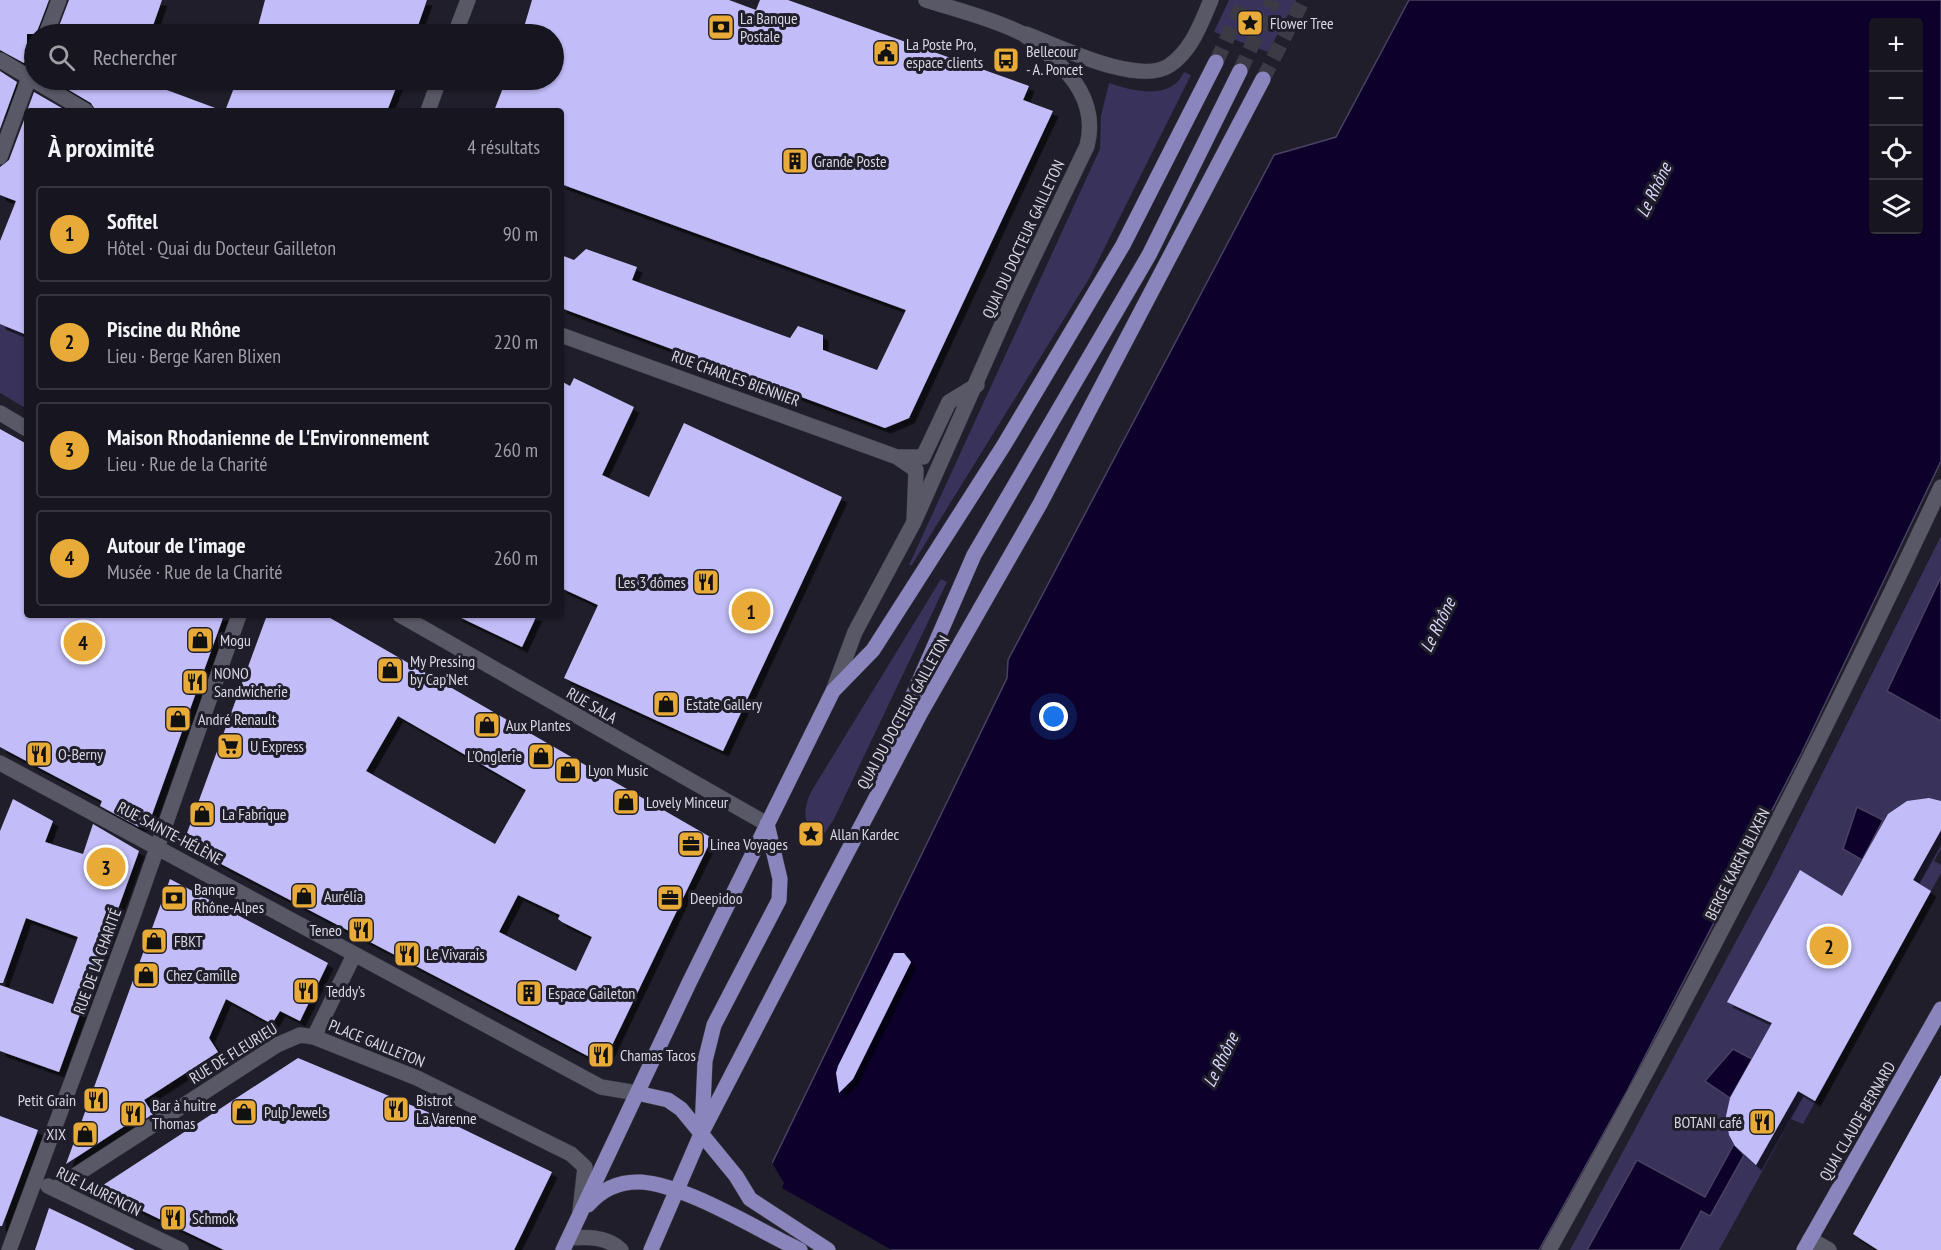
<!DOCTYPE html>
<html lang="fr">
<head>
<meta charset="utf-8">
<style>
  body { margin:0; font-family:"PT Sans Narrow",sans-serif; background:#201f29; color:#f1f3f6 }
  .controls { position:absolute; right:18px; top:18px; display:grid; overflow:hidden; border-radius:6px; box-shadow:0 2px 4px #0004 }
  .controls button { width:54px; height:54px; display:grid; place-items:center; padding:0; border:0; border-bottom:2px solid #36353e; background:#171620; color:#f1f3f6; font:30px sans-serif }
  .you { position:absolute; left:1054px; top:717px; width:21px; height:21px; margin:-15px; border:4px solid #fff; border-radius:50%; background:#1a73e8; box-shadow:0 0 0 9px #1a73e833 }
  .badge { display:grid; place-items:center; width:39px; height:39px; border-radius:50%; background:#e9ab38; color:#111; font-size:20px; font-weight:700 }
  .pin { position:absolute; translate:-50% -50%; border:3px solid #fff; box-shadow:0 2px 6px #0006 }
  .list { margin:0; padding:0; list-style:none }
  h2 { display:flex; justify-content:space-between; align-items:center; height:78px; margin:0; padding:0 24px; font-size:26px }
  h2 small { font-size:20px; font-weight:400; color:#9e9fa5 }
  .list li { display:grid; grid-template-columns:39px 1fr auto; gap:18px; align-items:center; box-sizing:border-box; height:96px; margin:0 12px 12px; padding:0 12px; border:2px solid #36353e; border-radius:6px }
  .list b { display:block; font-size:22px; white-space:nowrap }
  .list p { margin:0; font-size:20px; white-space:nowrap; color:#9e9fa5 }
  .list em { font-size:20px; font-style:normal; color:#9e9fa5 }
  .icon { flex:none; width:33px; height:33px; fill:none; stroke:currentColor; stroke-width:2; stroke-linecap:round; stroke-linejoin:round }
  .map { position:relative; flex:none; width:1941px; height:1250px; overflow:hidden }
  .search { position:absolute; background:#171620; box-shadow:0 2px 4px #0004; left:24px; top:24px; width:540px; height:66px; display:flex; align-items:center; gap:15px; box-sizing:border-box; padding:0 21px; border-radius:33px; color:#9e9fa5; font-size:22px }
  .panel { position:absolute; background:#171620; box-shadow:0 2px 4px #0004; left:24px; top:108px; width:540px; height:510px; border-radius:6px }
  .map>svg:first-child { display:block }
  .green { fill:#39335c }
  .water { fill:#0d002b; stroke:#4a4162; stroke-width:1.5; fill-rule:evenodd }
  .pier { fill:#1f1e2a }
  .building { fill:#c2bdf9; fill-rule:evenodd; filter:url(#shadow) }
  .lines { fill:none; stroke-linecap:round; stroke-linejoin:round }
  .primary-tunnel { stroke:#3b3a45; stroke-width:15; stroke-dasharray:15 8; stroke-linecap:butt }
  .pedestrian-casing { stroke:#3b3a44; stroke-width:16 }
  .minor-casing { stroke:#3b3a44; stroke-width:16 }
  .secondary-casing { stroke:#3b3a44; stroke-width:16 }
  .primary-casing { stroke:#3b3a44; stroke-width:16 }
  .pedestrian { stroke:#595867; stroke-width:15 }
  .minor { stroke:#595867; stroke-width:15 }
  .secondary { stroke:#595867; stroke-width:15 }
  .primary { stroke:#8a85bc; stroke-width:15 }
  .labels { text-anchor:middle; stroke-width:6; stroke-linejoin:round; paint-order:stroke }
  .poi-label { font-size:16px; fill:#d9d8e1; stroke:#1f1e2a; text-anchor:start }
  .street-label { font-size:16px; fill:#d9d8e1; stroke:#1f1e2a }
  .water-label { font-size:18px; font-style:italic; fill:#d7d5f7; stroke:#1f1e2a }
</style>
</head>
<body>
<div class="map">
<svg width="1941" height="1250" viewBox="0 0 1941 1250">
  <defs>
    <filter id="shadow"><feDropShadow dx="5.5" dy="5.5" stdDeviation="0" flood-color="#0009"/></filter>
  </defs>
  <rect width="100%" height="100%" fill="#1f1e2a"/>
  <path class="green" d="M1229 0H1296L1268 52 1214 32Z
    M1184 72 1191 75 1090 277 912 565H909L1100 149 1101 116 1109 83C1133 91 1171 101 1184 72Z
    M0 324 27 335V409L0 393Z
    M1941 536V849L1934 861 1941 865V873L1803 1124 1791 1119 1719 1250H1570L1769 880Z
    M941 579 947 582 834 819 820 840C803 826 802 811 811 792Z"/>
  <path class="water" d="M1409 0H1941V461L1801 754 1627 1091 1539 1250H730L1007 678 1008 660 1274 155 1336 137ZM1874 22H1918V230H1874Z
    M1941 577V721L1887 691Z
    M1857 807 1883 820 1862 860 1843 849Z
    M1733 1049 1752 1059 1730 1098 1705 1081Z
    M1734 1144 1744 1155 1710 1216 1701 1211 1680 1250H1587L1637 1160 1705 1197Z"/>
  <path class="pier" d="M771 1161 784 1183 782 1188 892 1250H727Z"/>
  <path class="building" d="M0 0H49L36 34H27V57L24 63 0 50Z
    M69 0H162L150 34H56Z
    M265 0H427L415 34H256Z
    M532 0H729L756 10 760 0H788L1029 86 1023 100 1053 111 909 418 885 428 561 308V255L574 260 586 249 637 267 632 280 790 338 798 326 823 335V350L877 370 906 310 561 184V111H494L506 80H554V34H522Z
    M0 71 17 82 0 129Z
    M52 80H140L218 109 217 111H96L91 103Z
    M237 80H399L387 111H225Z
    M34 92 67 111H27Z
    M27 112V335L0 324V241L16 201 0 195V167L9 160Z
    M574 378 634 407 602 475 649 497 684 423 842 497 723 751 564 678 598 605 561 588V381L570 386Z
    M0 429 27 444V615H224L149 823 139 827 100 806 102 801 0 747Z
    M267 615H325L712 838 603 1064 183 844ZM398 716 526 790 495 844 366 771ZM518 895 560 915 558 919 562 922 592 937 576 971 499 932Z
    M455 615H537L522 647Z
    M1929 798 1941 801V830L1913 880 1931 891 1815 1101 1798 1091 1756 1165 1735 1146 1729 1135 1726 1116 1730 1098 1772 1023 1727 1002 1800 870 1842 896 1888 814 1907 801Z
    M13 799 53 821 45 842 83 854 93 824 139 851 59 1072 0 1051V985L53 1004 78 937 26 918 3 983H0V831Z
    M170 879 328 963 300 1021 280 1011 272 1024 226 999 209 1038 218 1052 144 1100 153 1114 139 1123 134 1120 66 1164Z
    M894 953H904L911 962 853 1079 839 1093 836 1073 838 1066Z
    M298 1058 430 1113 552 1172 514 1250H224L97 1189Z
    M1941 1075V1250H1878L1853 1234Z
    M0 1116 38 1130 2 1226H0Z
    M49 1208 85 1225 135 1250H35Z"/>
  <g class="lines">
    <path class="primary-tunnel" d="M1216 62 1245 0
      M1240 71 1273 0
      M1263 79 1303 0"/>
    <defs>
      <path id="pedestrian" d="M1549 1250C1688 1000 1820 746 1941 487"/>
      <path id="minor" d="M46 34 59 0
        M455 34 468 0
        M1026 34C1058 46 1139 87 1170 65 1192 50 1201 23 1211 0
        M0 60 86 111
        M428 111 439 80
        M0 157 34 64
        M561 335 897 457 916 470 914 522
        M0 413 27 429
        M897 457H923L949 402 977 385
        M400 615 767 824
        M0 763 601 1087 637 1093
        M314 1037 354 955
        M48 1186 181 1250
        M54 1189 277 1045 300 1035 314 1037 417 1078 571 1154 585 1167 580 1211
        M569 1238C587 1237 607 1236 621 1250
        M1810 1239 1829 1250
        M9 1250 132 919 239 615"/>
      <path id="secondary" d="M833 691 855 632 914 522 1010 306 1087 146C1098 103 1072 73 1041 48 1034 43 1027 35 1019 32 990 18 957 10 926 0"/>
      <path id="primary" d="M880 771 974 555 1149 255 1240 71
        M637 1093 668 1100 681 1109 736 1176 750 1199 828 1250
        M702 1130 705 1061 714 1025 779 900 780 879 767 824
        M588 1205C602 1189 619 1181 641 1182 686 1185 758 1230 800 1250
        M563 1250 689 983 833 691 873 650 1004 445 1123 245 1216 62
        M651 1250 701 1134 829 887 920 714 1040 504 1263 79
        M1804 1250 1941 1009"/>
    </defs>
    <use href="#pedestrian" class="pedestrian-casing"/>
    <use href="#minor" class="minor-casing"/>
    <use href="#secondary" class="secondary-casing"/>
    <use href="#primary" class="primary-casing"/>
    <use href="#pedestrian" class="pedestrian"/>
    <use href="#minor" class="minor"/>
    <use href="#secondary" class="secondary"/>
    <use href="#primary" class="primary"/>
  </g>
  <defs>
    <symbol id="sight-square" viewBox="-11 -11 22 22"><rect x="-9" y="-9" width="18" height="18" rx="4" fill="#e9ab38" stroke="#1f1e2a"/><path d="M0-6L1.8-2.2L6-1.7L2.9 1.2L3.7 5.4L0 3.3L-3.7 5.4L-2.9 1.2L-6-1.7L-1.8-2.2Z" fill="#111"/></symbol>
    <symbol id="bank-square" viewBox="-11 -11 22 22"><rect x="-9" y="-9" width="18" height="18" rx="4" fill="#e9ab38" stroke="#1f1e2a"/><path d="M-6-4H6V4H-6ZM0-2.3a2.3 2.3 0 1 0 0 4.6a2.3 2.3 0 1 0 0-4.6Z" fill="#111"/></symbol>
    <symbol id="civic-square" viewBox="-11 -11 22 22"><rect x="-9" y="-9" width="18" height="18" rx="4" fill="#e9ab38" stroke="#1f1e2a"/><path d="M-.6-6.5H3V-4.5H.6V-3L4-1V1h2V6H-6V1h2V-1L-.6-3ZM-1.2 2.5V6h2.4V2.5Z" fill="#111"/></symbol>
    <symbol id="bus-square" viewBox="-11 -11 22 22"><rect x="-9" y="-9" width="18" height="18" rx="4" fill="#e9ab38" stroke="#1f1e2a"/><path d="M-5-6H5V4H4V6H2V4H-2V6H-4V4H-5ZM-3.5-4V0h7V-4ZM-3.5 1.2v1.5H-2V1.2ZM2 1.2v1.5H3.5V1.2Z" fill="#111"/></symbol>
    <symbol id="building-square" viewBox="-11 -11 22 22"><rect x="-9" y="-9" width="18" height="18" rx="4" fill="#e9ab38" stroke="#1f1e2a"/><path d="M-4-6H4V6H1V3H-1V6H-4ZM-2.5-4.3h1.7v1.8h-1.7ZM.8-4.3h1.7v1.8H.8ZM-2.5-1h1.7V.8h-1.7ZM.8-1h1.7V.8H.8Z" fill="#111"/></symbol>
    <symbol id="restaurant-square" viewBox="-11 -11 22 22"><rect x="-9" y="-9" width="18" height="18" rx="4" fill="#e9ab38" stroke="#1f1e2a"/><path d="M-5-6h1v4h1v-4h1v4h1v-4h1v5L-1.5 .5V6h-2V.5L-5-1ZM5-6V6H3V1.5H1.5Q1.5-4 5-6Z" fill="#111"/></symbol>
    <symbol id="shop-square" viewBox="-11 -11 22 22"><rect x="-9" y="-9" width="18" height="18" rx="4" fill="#e9ab38" stroke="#1f1e2a"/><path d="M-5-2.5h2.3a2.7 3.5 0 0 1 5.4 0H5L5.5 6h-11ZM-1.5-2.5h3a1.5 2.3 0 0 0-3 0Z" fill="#111"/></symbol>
    <symbol id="supermarket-square" viewBox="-11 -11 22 22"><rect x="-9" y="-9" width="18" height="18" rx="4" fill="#e9ab38" stroke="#1f1e2a"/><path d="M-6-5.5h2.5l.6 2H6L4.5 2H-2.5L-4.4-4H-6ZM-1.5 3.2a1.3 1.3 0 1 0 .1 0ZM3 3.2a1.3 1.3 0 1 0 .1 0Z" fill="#111"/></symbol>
    <symbol id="office-square" viewBox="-11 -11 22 22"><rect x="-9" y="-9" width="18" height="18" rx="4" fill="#e9ab38" stroke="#1f1e2a"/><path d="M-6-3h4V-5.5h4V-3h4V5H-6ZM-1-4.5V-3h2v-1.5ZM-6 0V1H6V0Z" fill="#111"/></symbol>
  </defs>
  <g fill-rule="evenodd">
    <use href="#sight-square" x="1235" y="8" width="30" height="30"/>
    <use href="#bank-square" x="706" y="12" width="30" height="30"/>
    <use href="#civic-square" x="871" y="38" width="30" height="30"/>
    <use href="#bus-square" x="991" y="45" width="30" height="30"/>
    <use href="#building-square" x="780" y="146" width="30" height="30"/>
    <use href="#restaurant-square" x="691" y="567" width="30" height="30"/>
    <use href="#shop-square" x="185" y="625" width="30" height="30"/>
    <use href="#shop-square" x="375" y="655" width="30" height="30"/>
    <use href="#restaurant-square" x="180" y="667" width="30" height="30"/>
    <use href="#shop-square" x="651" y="689" width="30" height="30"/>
    <use href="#shop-square" x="163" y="704" width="30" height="30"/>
    <use href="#shop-square" x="472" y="710" width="30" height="30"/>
    <use href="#supermarket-square" x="215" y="731" width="30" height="30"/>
    <use href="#restaurant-square" x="24" y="739" width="30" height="30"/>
    <use href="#shop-square" x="526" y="741" width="30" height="30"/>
    <use href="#shop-square" x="553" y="755" width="30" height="30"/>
    <use href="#shop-square" x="611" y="787" width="30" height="30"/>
    <use href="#shop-square" x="187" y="799" width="30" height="30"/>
    <use href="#sight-square" x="796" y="819" width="30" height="30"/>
    <use href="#office-square" x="676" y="829" width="30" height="30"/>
    <use href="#shop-square" x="289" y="881" width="30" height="30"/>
    <use href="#bank-square" x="159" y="883" width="30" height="30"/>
    <use href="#office-square" x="655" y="883" width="30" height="30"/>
    <use href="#restaurant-square" x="346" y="915" width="30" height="30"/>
    <use href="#shop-square" x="139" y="926" width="30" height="30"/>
    <use href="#restaurant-square" x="392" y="939" width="30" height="30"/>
    <use href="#shop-square" x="131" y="960" width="30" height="30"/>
    <use href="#restaurant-square" x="291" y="976" width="30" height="30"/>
    <use href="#building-square" x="514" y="978" width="30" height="30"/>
    <use href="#restaurant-square" x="586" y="1040" width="30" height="30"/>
    <use href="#restaurant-square" x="81" y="1085" width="30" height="30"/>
    <use href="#restaurant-square" x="381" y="1094" width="30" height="30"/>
    <use href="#shop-square" x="229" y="1097" width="30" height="30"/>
    <use href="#restaurant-square" x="118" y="1099" width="30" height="30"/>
    <use href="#restaurant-square" x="1747" y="1107" width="30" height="30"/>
    <use href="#shop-square" x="70" y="1119" width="30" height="30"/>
    <use href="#restaurant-square" x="158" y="1203" width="30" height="30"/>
  </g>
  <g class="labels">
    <g class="poi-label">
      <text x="740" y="24">La Banque<tspan x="740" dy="18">Postale</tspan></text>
      <text x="1270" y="29">Flower Tree</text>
      <text x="906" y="50">La Poste Pro,<tspan x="906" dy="18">espace clients</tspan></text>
      <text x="1026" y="57">Bellecour<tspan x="1026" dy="18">- A. Poncet</tspan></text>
      <text x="814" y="167">Grande Poste</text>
      <text x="686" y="588" text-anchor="end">Les 3 dômes</text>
      <text x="220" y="646">Mogu</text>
      <text x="410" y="667">My Pressing<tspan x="410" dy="18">by Cap'Net</tspan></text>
      <text x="214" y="679">NONO<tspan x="214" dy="18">Sandwicherie</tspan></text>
      <text x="686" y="710">Estate Gallery</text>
      <text x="198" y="725">André Renault</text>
      <text x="506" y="731">Aux Plantes</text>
      <text x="250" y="752">U Express</text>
      <text x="58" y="760">O-Berny</text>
      <text x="522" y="762" text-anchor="end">L'Onglerie</text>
      <text x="588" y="776">Lyon Music</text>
      <text x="646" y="808">Lovely Minceur</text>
      <text x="222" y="820">La Fabrique</text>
      <text x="830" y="840">Allan Kardec</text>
      <text x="710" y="850">Linea Voyages</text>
      <text x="194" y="895">Banque<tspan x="194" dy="18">Rhône-Alpes</tspan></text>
      <text x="324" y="902">Aurélia</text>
      <text x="690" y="904">Deepidoo</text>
      <text x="342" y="936" text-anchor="end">Teneo</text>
      <text x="174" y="947">FBKT</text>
      <text x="426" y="960">Le Vivarais</text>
      <text x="166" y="981">Chez Camille</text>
      <text x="326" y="997">Teddy’s</text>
      <text x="548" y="999">Espace Gaileton</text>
      <text x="620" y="1061">Chamas Tacos</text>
      <text x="76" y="1106" text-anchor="end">Petit Grain</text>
      <text x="416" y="1106">Bistrot<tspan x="416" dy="18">La Varenne</tspan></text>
      <text x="152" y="1111">Bar à huitre<tspan x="152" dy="18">Thomas</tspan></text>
      <text x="264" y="1118">Pulp Jewels</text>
      <text x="1742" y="1128" text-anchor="end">BOTANI café</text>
      <text x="66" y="1140" text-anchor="end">XIX</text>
      <text x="192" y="1224">Schmok</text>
    </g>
    <g class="street-label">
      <text transform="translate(1023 239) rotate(-65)" y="6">QUAI DU DOCTEUR GAILLETON</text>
      <text transform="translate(736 378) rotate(20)" y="6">RUE CHARLES BIENNIER</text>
      <text transform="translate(592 705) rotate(30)" y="6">RUE SALA</text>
      <text transform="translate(903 712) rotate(-61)" y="6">QUAI DU DOCTEUR GAILLETON</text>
      <text transform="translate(170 833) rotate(28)" y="6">RUE SAINTE-HÉLÈNE</text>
      <text transform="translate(1737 864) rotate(-63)" y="6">BERGE KAREN BLIXEN</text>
      <text transform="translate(97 961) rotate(-70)" y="6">RUE DE LA CHARITÉ</text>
      <text transform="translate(377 1043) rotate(22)" y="6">PLACE GAILLETON</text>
      <text transform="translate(233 1053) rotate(-32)" y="6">RUE DE FLEURIEU</text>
      <text transform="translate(1857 1121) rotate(-60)" y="6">QUAI CLAUDE BERNARD</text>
      <text transform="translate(99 1191) rotate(26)" y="6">RUE LAURENCIN</text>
    </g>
    <g class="water-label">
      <text transform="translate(1654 190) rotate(-64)" y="6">Le Rhône</text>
      <text transform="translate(1438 625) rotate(-64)" y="6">Le Rhône</text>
      <text transform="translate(1221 1060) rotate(-64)" y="6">Le Rhône</text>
    </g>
  </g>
</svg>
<div class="controls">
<button>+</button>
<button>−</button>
<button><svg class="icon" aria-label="locate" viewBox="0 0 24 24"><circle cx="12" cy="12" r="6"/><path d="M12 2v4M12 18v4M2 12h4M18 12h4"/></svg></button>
<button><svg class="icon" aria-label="layers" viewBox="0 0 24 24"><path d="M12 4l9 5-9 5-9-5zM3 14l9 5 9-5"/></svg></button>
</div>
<div class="you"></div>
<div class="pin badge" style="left:751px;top:611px">1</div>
<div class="pin badge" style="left:1829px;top:946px">2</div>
<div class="pin badge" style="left:106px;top:867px">3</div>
<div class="pin badge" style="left:83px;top:642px">4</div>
<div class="search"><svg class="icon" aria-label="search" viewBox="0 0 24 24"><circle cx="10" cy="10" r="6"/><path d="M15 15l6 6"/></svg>Rechercher</div>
<section class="panel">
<h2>À proximité<small>4 résultats</small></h2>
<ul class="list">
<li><span class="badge">1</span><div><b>Sofitel</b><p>Hôtel · Quai du Docteur Gailleton</p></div><em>90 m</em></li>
<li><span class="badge">2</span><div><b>Piscine du Rhône</b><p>Lieu · Berge Karen Blixen</p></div><em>220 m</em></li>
<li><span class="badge">3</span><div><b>Maison Rhodanienne de L'Environnement</b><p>Lieu · Rue de la Charité</p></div><em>260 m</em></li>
<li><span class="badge">4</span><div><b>Autour de l’image</b><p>Musée · Rue de la Charité</p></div><em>260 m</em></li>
</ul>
</section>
</div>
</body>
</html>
